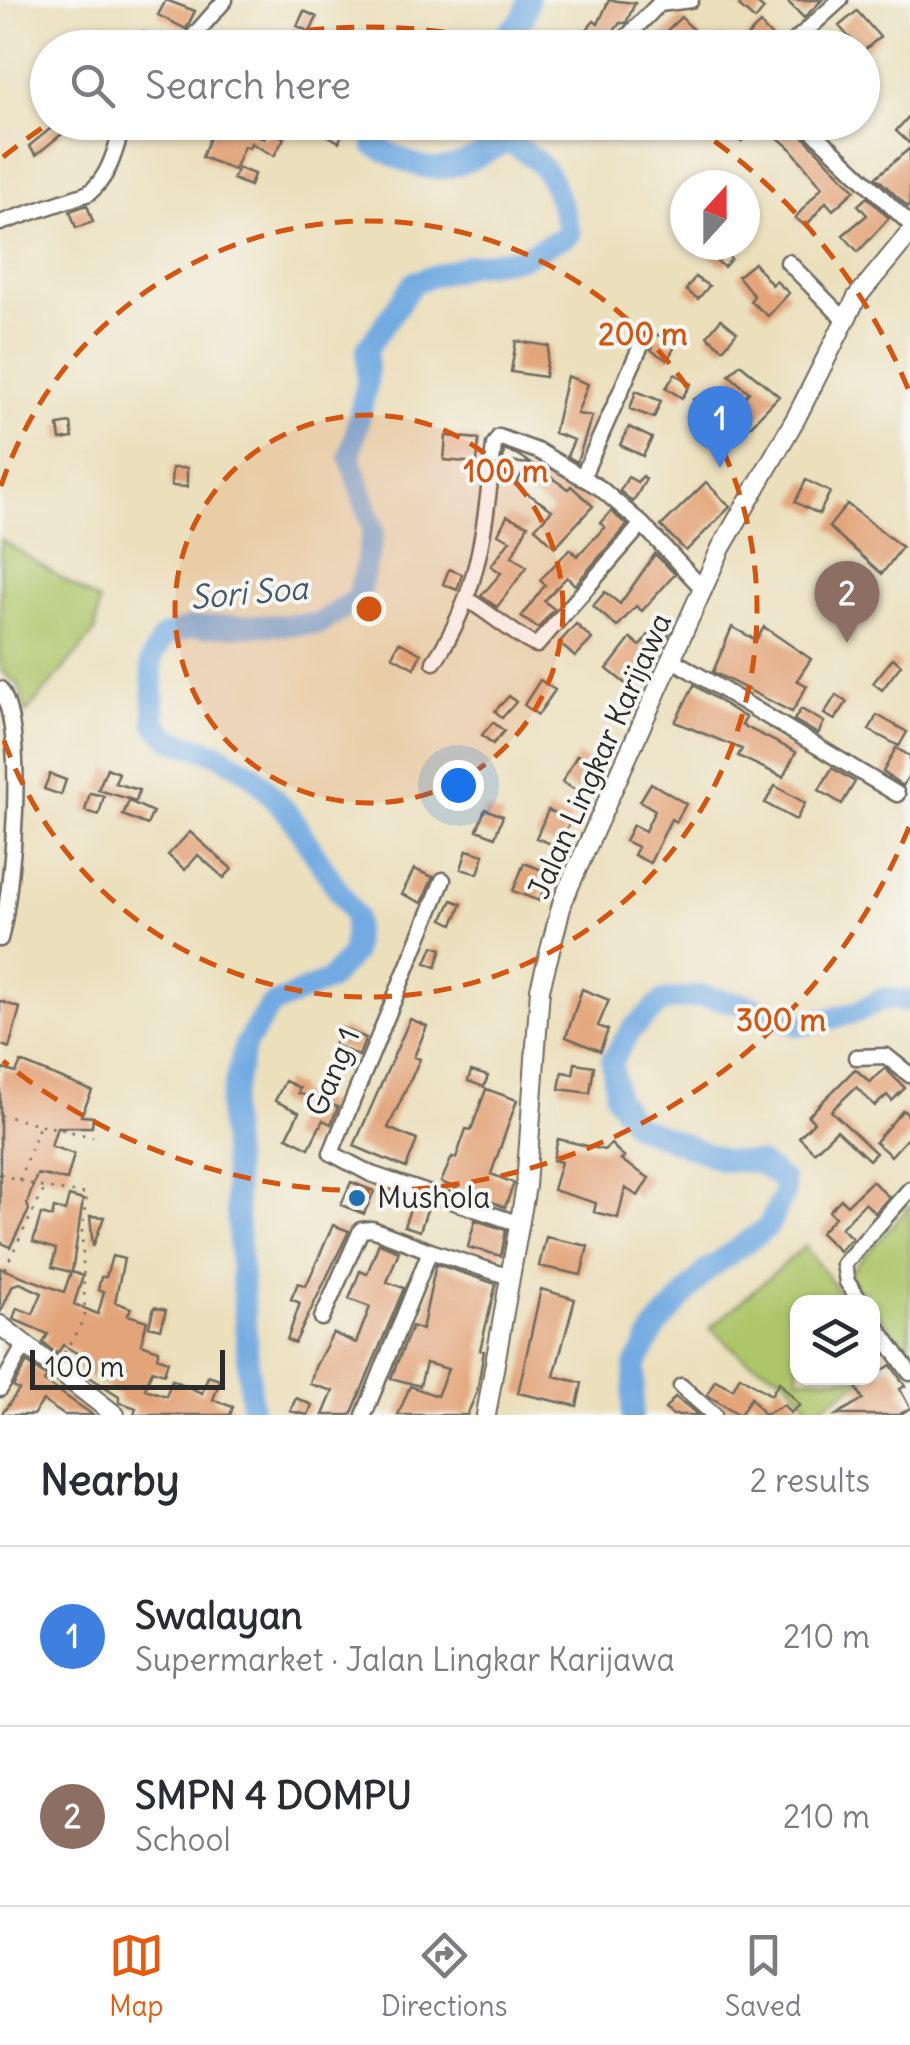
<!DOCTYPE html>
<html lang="en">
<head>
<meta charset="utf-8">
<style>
  body { margin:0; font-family:Delius,sans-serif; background:#f2f2f3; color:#2b2b33 }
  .controls { position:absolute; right:30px; bottom:30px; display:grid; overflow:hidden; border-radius:20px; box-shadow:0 2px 8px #0004 }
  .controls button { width:90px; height:90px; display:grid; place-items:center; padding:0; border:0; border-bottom:2px solid #e1e1e2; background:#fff; color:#2b2b33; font:50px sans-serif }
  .compass { position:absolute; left:670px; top:170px; width:90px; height:90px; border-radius:50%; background:#fff; box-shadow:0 2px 8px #0004; rotate:21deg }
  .scale { position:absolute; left:30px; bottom:25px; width:195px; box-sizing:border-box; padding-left:10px; border:5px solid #2b2b2b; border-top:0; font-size:28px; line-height:35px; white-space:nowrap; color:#2b2b2b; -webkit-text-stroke:8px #f6f6f2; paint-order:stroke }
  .you { position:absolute; left:458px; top:785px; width:35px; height:35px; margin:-25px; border:8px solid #fff; border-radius:50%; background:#1a73e8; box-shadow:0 0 0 15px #1a73e833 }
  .badge { display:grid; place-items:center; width:65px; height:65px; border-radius:50%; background:#ea580c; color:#fff; font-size:32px; font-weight:700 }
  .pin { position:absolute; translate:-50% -82px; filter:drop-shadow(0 2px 5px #0008) }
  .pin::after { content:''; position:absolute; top:52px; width:35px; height:30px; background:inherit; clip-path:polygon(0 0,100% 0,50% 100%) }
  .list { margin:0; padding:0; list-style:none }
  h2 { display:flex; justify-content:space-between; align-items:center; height:130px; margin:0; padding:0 40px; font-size:42px }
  h2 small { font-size:32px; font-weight:400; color:#7c7c81 }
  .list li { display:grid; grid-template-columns:65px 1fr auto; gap:30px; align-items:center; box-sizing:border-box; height:180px; padding:0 40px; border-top:2px solid #e1e1e2 }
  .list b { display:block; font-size:38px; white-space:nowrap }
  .list p { margin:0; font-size:32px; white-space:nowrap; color:#7c7c81 }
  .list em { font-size:32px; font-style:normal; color:#7c7c81 }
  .icon { flex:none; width:55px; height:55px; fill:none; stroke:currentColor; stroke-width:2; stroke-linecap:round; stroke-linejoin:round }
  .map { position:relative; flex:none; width:910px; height:1415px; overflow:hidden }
  .search { position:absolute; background:#fff; box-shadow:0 2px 8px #0004; left:30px; right:30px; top:30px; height:110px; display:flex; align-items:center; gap:25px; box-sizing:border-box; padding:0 35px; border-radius:55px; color:#7c7c81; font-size:38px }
  .sheet { height:490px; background:#fff }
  nav { display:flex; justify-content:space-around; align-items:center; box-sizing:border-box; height:140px; border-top:2px solid #e1e1e2; background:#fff; font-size:28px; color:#7c7c81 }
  nav a { display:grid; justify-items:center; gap:5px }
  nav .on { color:#ea580c }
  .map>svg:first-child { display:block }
  .green { fill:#aec66b; stroke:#6c784b; stroke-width:2.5 }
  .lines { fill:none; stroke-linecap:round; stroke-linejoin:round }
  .river { stroke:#72aae1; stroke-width:22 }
  .building { fill:#e3a479 }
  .minor-casing { stroke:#6e6a5e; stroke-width:19 }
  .major-casing { stroke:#6e6a5e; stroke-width:22 }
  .path { stroke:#6e6a5e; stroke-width:2.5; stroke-dasharray:2.5 8; stroke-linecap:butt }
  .minor { stroke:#fff; stroke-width:14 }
  .major { stroke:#fff; stroke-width:18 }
  .ring { fill:none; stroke:#d5540f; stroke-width:5; stroke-dasharray:18 12 }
  .poi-dot { fill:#1f6fb2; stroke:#f6f6f2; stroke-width:4 }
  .labels { text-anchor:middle; stroke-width:8; stroke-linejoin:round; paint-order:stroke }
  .street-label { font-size:30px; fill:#2b2b2b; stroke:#f6f6f2 }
  .poi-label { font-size:30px; fill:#2b2b2b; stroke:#f6f6f2; text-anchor:start }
  .water-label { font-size:32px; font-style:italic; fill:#44576b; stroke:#f6f6f2 }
  .centre { fill:#d5540f; stroke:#f6f6f2; stroke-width:5 }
  .ring-label { font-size:30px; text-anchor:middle; font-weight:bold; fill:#d5540f; stroke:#f6f6f2; stroke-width:8; stroke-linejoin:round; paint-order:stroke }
</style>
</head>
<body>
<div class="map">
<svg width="910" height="1415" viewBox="0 0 910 1415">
  <rect width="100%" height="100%" fill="#f6f6f2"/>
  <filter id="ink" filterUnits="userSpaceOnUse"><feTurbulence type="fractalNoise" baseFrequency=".01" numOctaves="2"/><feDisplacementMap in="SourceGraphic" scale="20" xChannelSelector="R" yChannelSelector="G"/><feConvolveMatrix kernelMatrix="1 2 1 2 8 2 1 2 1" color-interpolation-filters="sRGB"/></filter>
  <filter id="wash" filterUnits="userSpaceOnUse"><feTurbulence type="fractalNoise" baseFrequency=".0048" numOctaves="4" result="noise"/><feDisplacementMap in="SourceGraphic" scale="40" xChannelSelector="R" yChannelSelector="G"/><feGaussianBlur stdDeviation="2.25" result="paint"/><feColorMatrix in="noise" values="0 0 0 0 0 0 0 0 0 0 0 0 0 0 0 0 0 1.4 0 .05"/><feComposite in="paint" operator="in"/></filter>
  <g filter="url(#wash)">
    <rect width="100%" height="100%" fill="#ebdfbc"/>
    <path class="green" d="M0 539 99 602 95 632 26 713 19 685 0 670Z
      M910 1206V1353L847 1275Z
      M805 1246 846 1302H798V1378H865L813 1412 786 1378 744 1358 710 1328Z"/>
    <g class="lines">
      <path class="river" d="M492 48 524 17 528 0
        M252 1415 229 1108 245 1045 270 1006 329 980 353 953 355 916 291 817 251 773 218 754 170 739 155 723 151 660 163 637 191 627 319 624 358 598 374 531 350 457 367 383V349L414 282 470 265 520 258 570 234C555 188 554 165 508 142 443 173 438 180 374 145L373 122
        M632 1415 635 1366 656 1328 706 1271 768 1227 784 1194 783 1181 759 1163 723 1160 635 1125 616 1096 612 1060 632 1029 663 1001 702 996 750 1005 799 1026 857 1012 884 998 910 1001"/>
    </g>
    <g id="blocks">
      <path class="building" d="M166 0 195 11 186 29 158 15Z
        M609 0 635 3 626 23H620L601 48H595L581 36 594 21 598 24Z
        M744 0H753L764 9 755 20 739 6Z
        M786 0H822L804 18Z
        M304 11 317 17 310 32 297 26Z
        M857 11 880 37 862 52 839 26Z
        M681 17 710 47 721 36 734 48H665L657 40Z
        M760 24 778 43 777 48H735Z
        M144 32 172 48H135Z
        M910 115V144L896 131Z
        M216 122H231L264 139 269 130 284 138 274 156 251 143 249 148 244 146 234 170 202 157Z
        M304 122H328L344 129 339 142Z
        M732 122H758L741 142 726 129Z
        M760 122H789L855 190 833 210 826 202 806 226 795 218 822 187 791 149Z
        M56 124 63 133 36 155 29 146Z
        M910 148V206L908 207 876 177Z
        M238 168 254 174 250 186 233 179Z
        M867 197 889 218 858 252 843 235 867 215 858 205Z
        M87 205 93 222 76 228 70 211Z
        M714 246 731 259 724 267 708 254Z
        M754 263 772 285 776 281 789 293 768 316 750 301 754 296 738 276Z
        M695 277 709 286 698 299 686 290Z
        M721 319 737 332 723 349 707 336Z
        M656 334 676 345 667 360 651 350Z
        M516 341 549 346 545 377 511 372Z
        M740 364 779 396 734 443 705 420 714 409 725 418 749 392 729 375Z
        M675 374 691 384 682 398 666 388Z
        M567 376 588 384 577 414 592 416 577 462 567 456 574 440 554 433Z
        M636 391 661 401 654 418 630 409Z
        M71 423 73 438 60 440 58 425Z
        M629 427 652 438 643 456 620 445Z
        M446 436 479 439 477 463 444 460Z
        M504 450 518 455 568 489 571 486 593 506 555 547 535 528 552 510 515 485 529 464 503 461Z
        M172 468H187V487L171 486Z
        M643 476 646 479 633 502 620 491 628 477 637 482Z
        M806 480 830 492 819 514 795 502Z
        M706 482 730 507 686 551 661 526Z
        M847 504 902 547 882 574 829 527Z
        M611 511 627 525 575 585 567 577 544 601 554 609 538 628 521 617 545 585 540 580 570 549 577 556 605 527 600 523Z
        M507 516 528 525 512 556 527 567 497 607 481 596 501 573 491 566 510 540 498 534Z
        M655 554 675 574 642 611 636 606 617 627 593 606 605 592 620 604Z
        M449 569 462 574 457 590 443 584Z
        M576 624 592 639 575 657 559 643Z
        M657 624 669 633 668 636 627 685 607 669 631 638 640 646Z
        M732 627 756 640 764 627 811 659 797 680 807 686 792 712 713 672Z
        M399 642 421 654 414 668 392 656Z
        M893 658 901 665 882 690 873 683Z
        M540 680 555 690 538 715 524 705Z
        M694 685 746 718 742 725 796 752 783 777 738 756 742 749 675 722Z
        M836 695 847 702 835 720 824 714Z
        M509 696 516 702 502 718 495 711Z
        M801 709 824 722 818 734 794 720Z
        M877 715 907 732 899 746 869 730Z
        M493 722 504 731 493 744 482 735Z
        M896 748 910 756V773L903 786 883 772Z
        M577 755 595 764 579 792 562 782Z
        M107 768 119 773 115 783 139 790 136 801 98 790Z
        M832 768 855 782 842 804 819 790Z
        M50 774 66 780 61 795 44 789Z
        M651 783 686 804 676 822 671 819 650 863 634 855 638 847 625 841 633 825 645 831 655 810 640 801Z
        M775 786 805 803 796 820 765 803Z
        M90 793 104 796 99 815 85 811Z
        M129 801 153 812 147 825 123 815Z
        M485 809 503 816 495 837 477 830Z
        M548 810 571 819 559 847 536 838Z
        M190 832 232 869 224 878 198 855 185 870 168 855Z
        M467 850 484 855 478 874 461 869Z
        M524 863 550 873 539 901 513 891Z
        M414 869 433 877 422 903 402 894Z
        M452 900 462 904 453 924 443 919Z
        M433 946 442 949 436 967 426 963Z
        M582 989 609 1000 598 1026 608 1030 600 1051 566 1037Z
        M0 1001 20 1008 9 1048 0 1044Z
        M410 1019 427 1026 414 1057 420 1059 388 1128 417 1140 406 1168 354 1146Z
        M342 1028 366 1038 359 1056 334 1045Z
        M21 1062 92 1091 81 1116 93 1117 92 1127H57L51 1146 74 1154 67 1180 37 1174 27 1203 29 1210 10 1247 0 1242V1077L3 1069 16 1073Z
        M575 1063 594 1066 590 1093 559 1089 562 1072 573 1074Z
        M885 1068 905 1088 892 1101 887 1095 875 1106 856 1087 831 1111 876 1153 869 1160 837 1130 814 1152 799 1137 814 1122 808 1116 855 1069 870 1082Z
        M471 1071 488 1076 484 1087 468 1081Z
        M285 1081 300 1088 298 1093 338 1107 331 1124 323 1120 309 1148 287 1137 299 1112 275 1101Z
        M486 1089 517 1100 491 1174 514 1183 505 1207 441 1182 452 1157 456 1158 466 1129 471 1130Z
        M903 1110 910 1117V1135L891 1156 875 1142Z
        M558 1139 604 1150 611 1144 624 1157 621 1160 649 1178 638 1196 625 1188 618 1218 594 1212 596 1203 553 1190 561 1162 553 1160Z
        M872 1181 889 1197 875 1213 865 1203 841 1228 852 1238 839 1251 820 1233 835 1217 829 1211 841 1199 847 1205Z
        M351 1182 374 1191 364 1214 341 1205Z
        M69 1196 83 1200 72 1272 83 1276 74 1304 98 1314 104 1292 98 1290 101 1277H106L112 1256 124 1259 115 1302 131 1308 128 1315 147 1321 141 1344 159 1350 157 1357 168 1361 164 1374 152 1370 145 1389 166 1396 172 1380 202 1393 208 1376 220 1380 213 1400 233 1407 230 1415H134L136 1408 119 1402V1396L74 1367 80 1355 63 1345 57 1354 43 1343 48 1334 13 1319 17 1308 33 1314 42 1293 20 1283 13 1285 0 1313V1268L64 1292 71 1272 52 1267 56 1249 33 1242 41 1214 52 1217 54 1208 65 1211Z
        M413 1201 428 1207 420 1231 404 1226Z
        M90 1216 104 1217 93 1247Z
        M475 1220 506 1230 501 1256 468 1247Z
        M333 1225 349 1231 295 1343 287 1340 300 1303 291 1299 298 1283 306 1286Z
        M546 1237 588 1246 581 1275 539 1266Z
        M379 1243 399 1251 387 1282 404 1288 351 1415H323L333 1391 310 1384 315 1367 333 1333 356 1343 370 1307 349 1299 360 1271 367 1274Z
        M436 1264 496 1284 480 1350 484 1351 477 1392 467 1415H398L410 1386 437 1396 448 1369 426 1363 420 1386 391 1378 412 1326 422 1330Z
        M541 1289 575 1299 554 1376 582 1383 577 1406 518 1393Z
        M154 1307 166 1310 161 1329 149 1326Z
        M27 1362 47 1377 44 1381 93 1415H64L43 1401 33 1415H1L19 1390 13 1387Z
        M891 1365 905 1386 900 1389 910 1408 899 1415H836L863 1399 856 1387Z
        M740 1376 771 1395 779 1382 800 1405 790 1413 784 1405 764 1415 751 1397 740 1415 707 1395 715 1380 733 1389Z
        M675 1397 690 1408 698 1415H673L665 1409Z
        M296 1398 312 1405 308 1415 290 1411Z"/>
    </g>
  </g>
  <g filter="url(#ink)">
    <use href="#blocks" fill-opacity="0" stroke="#6e6a5e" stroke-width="2.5"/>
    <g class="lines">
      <defs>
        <path id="minor" d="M183 48 225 0
          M616 48 659 4 691 0
          M787 48 840 0
          M803 122 910 224
          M0 223 89 193C111 175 115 149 124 122
          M788 262 845 320
          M582 478 643 341
          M468 600C484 609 527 644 537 645L642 524
          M673 660 897 794
          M434 662C480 594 485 524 494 445L499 437 540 452 600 488 642 524 704 590
          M0 689C27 728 13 891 0 939
          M443 880 331 1153 371 1174 520 1224
          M856 1057 886 1056 910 1075
          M861 1302 847 1282 844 1264 910 1189
          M322 1318 361 1230 372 1229 430 1251
          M872 1320 910 1373
          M681 1386 714 1415
          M0 1389 25 1344
          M364 1415 430 1251 510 1277"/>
        <path id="major" d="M0 1325 115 1415
          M486 1415 526 1186 540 989 563 900 721 548 796 418 857 297 910 233"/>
      </defs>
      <use href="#minor" class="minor-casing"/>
      <use href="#major" class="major-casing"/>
      <path class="path" d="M0 1115 93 1137
        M0 1174 44 1188 87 1194 82 1232 85 1317 63 1355
        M19 1180 39 1127
        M0 1278 44 1190"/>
      <use href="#minor" class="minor"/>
      <use href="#major" class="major"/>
    </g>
  </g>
  <circle cx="369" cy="609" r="194" fill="#d5540f" fill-opacity=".12"/>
  <g class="ring">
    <circle cx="369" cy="609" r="194"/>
    <path d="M1 486A388 388 0 1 1 1 732"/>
    <path d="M909 827A582 582 0 0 1 3 1061M3 157A582 582 0 0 1 48 124M218 47A582 582 0 0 1 520 47M690 124A582 582 0 0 1 909 391"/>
  </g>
  <circle class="poi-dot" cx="357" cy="1198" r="10"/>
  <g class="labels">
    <g class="street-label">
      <text transform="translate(600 756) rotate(-66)" y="10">Jalan Lingkar Karijawa</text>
      <text transform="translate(333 1072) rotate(-67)" y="10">Gang 1</text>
    </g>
    <g class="poi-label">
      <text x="377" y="1208">Mushola</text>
    </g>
    <g class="water-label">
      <text transform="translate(249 593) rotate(-5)" y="11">Sori Soa</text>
    </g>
  </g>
  <circle cx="369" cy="609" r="15" class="centre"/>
  <g class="ring-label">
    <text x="643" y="345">200 m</text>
    <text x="506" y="482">100 m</text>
    <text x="781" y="1031">300 m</text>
  </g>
</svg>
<div class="controls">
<button><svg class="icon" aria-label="layers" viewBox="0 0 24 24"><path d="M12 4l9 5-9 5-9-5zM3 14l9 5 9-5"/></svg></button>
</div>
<svg class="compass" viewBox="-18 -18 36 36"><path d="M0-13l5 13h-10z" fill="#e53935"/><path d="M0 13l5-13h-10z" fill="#7c7c81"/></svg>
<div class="scale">100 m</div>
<div class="you"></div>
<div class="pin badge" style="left:720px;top:468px;background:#3f7fe0">1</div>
<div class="pin badge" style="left:847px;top:643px;background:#8d6e63">2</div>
<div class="search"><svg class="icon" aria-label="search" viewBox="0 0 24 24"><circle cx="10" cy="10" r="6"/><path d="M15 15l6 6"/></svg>Search here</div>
</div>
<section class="sheet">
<h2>Nearby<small>2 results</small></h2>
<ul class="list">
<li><span class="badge" style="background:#3f7fe0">1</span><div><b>Swalayan</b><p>Supermarket · Jalan Lingkar Karijawa</p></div><em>210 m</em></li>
<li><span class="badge" style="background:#8d6e63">2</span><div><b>SMPN 4 DOMPU</b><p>School</p></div><em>210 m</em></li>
</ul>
</section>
<nav>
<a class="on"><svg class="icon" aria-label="map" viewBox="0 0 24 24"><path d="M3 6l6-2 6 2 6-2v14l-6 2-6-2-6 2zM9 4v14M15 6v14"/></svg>Map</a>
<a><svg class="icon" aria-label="directions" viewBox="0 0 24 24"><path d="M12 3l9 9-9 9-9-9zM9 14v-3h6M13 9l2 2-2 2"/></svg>Directions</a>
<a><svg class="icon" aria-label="saved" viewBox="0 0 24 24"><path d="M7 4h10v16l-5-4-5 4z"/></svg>Saved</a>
</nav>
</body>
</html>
